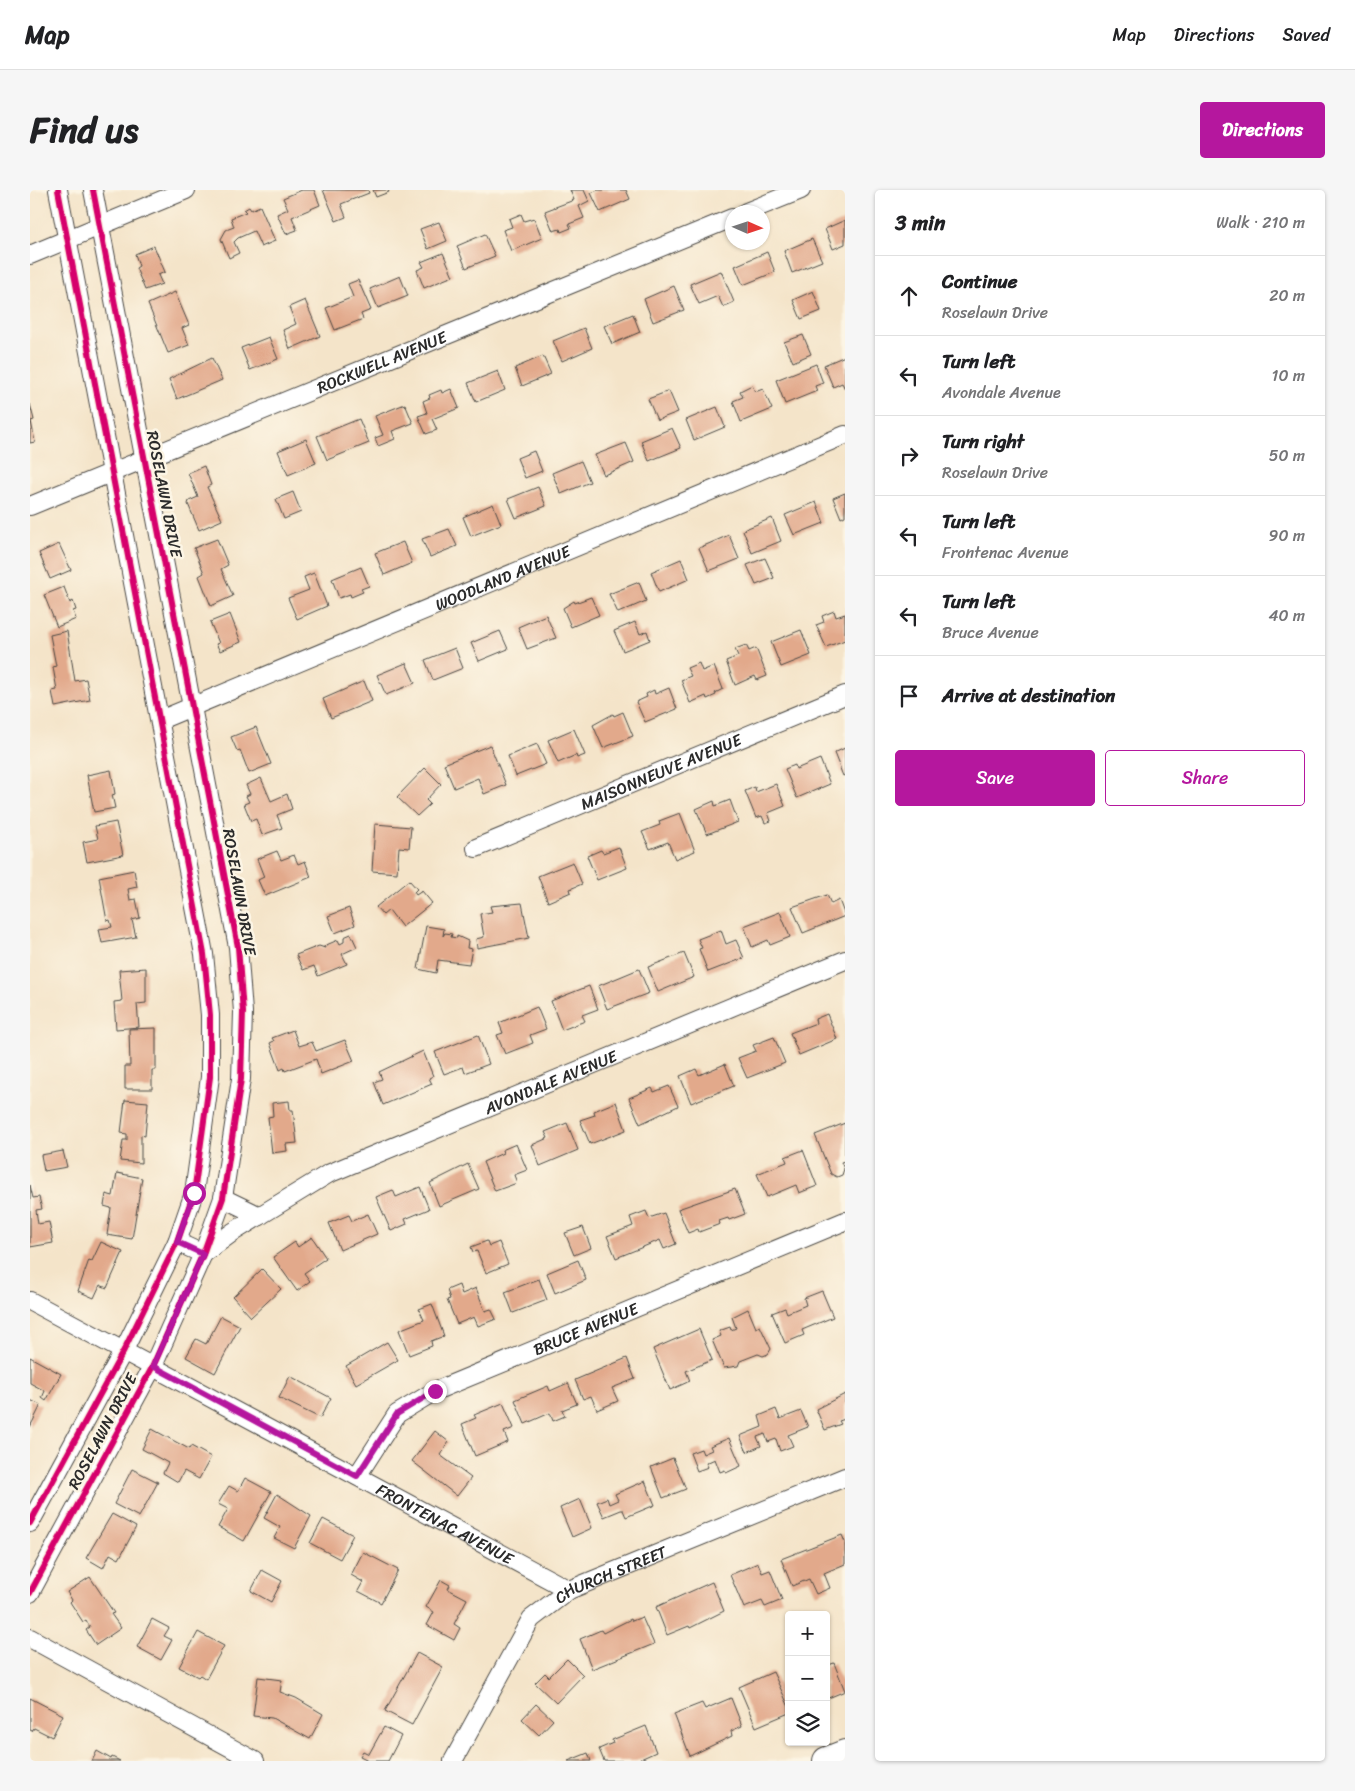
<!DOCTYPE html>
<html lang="en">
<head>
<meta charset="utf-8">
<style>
  body { margin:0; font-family:Sriracha,sans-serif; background:#f6f6f6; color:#202124 }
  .controls { position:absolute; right:15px; bottom:15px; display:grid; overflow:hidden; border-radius:5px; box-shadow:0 1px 4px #0004 }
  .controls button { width:45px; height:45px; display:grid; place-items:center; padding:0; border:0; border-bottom:1px solid #e0e0e0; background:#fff; color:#202124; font:25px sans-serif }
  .compass { position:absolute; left:695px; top:15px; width:45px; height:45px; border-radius:50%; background:#fff; box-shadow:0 1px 4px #0004; rotate:93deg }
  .stop { position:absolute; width:15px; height:15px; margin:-11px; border:4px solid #b5179e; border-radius:50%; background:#fff }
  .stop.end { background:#b5179e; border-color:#fff; box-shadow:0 1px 5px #0008 }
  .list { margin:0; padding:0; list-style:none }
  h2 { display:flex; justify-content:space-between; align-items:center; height:65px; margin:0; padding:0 20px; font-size:21px }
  h2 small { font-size:16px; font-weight:400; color:#757577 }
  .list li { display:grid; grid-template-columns:32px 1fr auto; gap:15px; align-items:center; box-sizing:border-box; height:80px; padding:0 20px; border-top:1px solid #e0e0e0 }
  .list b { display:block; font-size:19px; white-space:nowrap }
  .list p { margin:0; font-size:16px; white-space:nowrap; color:#757577 }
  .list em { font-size:16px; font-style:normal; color:#757577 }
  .actions { display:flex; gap:10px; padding:15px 20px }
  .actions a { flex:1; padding:11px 0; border:1px solid #b5179e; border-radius:5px; text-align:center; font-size:18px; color:#b5179e }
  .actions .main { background:#b5179e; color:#fff }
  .icon { flex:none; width:28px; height:28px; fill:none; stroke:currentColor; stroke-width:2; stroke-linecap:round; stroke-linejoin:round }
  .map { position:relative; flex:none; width:815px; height:1571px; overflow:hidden; border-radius:5px }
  header { display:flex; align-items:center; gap:30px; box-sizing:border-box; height:70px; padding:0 25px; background:#fff; border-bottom:1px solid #e0e0e0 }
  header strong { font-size:24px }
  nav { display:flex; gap:28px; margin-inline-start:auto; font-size:18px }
  .intro { display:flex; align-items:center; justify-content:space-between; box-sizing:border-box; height:120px; padding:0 30px }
  h1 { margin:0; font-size:35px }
  .button { padding:12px 22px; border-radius:5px; background:#b5179e; color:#fff; font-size:18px; font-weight:700 }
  main { display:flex; gap:30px; padding:0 30px }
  aside { flex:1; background:#fff; border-radius:5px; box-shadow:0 1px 4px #0004 }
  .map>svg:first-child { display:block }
  .building { fill:#e2a98b }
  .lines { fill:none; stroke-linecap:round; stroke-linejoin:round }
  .street-casing { stroke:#494743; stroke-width:20 }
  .primary-casing { stroke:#494743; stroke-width:30 }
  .street { stroke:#fff; stroke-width:18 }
  .primary { stroke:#fff; stroke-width:28 }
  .cycleway-casing { stroke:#fcf5e5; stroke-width:9 }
  .cycleway { stroke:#d6006c; stroke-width:6 }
  .route { stroke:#b5179e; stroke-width:6 }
  .labels { text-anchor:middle; stroke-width:5; stroke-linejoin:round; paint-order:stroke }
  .street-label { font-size:16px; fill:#2b2b2b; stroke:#fcf5e5 }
</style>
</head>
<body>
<header>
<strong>Map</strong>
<nav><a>Map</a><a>Directions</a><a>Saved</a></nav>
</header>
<div class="intro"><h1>Find us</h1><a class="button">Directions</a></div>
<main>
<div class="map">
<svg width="815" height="1571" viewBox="0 0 815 1571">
  <rect width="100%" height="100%" fill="#fcf5e5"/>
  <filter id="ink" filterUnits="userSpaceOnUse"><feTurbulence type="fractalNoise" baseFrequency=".02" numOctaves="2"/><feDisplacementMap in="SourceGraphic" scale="10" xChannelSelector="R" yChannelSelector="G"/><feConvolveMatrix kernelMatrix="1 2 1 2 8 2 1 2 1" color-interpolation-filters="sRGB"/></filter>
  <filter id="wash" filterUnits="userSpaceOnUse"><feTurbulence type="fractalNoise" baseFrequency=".0096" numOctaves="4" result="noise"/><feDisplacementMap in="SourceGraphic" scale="20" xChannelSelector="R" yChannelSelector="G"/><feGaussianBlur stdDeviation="1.12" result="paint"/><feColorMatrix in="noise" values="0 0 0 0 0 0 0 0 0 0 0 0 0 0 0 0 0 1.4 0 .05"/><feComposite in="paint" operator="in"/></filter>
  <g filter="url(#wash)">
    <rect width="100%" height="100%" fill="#f4e4c9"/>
    <g id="blocks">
      <path class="building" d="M272 0H284L290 15 262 27 267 40 256 44 247 24 258 19 253 8Z
        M293 0H338L339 3 311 14 316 27 306 31Z
        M343 0H358L359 2 346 7Z
        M540 0H554L559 11 549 16 554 28 539 34 541 38 531 42 530 39 523 41 515 21 544 10Z
        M568 0H596L600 9 570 22 561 3Z
        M230 16 245 51 231 57 224 41 208 48 204 52 209 63 199 68 191 49 196 40 204 37 201 28 216 22 214 20 219 17 221 20Z
        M491 24 494 31 504 28 512 48 481 61 473 40 482 37 479 29Z
        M815 30V54L803 59 795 39Z
        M409 32 417 51 398 59 390 39Z
        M455 44 465 66 436 78 427 56Z
        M782 49 792 71 762 83 754 61Z
        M124 56 135 82 128 85 132 94 115 100 106 78 109 76 105 64Z
        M737 62 745 82 713 95 705 76Z
        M413 63 423 86 394 98 387 80 394 77 391 72Z
        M691 81 704 112 693 117 688 106 669 114 660 94Z
        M370 86 378 106 348 118 340 99Z
        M328 90 341 120 331 124 333 129 305 140 296 118 323 107 318 94Z
        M644 96 654 120 623 132 614 109Z
        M783 101 791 121 771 129 763 110Z
        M145 102 159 135 152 138 159 155 138 163 118 114Z
        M275 110 290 146 260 159 253 140 266 134 259 117Z
        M603 124 610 142 582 154 574 136Z
        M554 138 562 158 532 171 523 151Z
        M773 145 781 164 763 172 754 152Z
        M239 147 248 169 220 180 211 158Z
        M513 166 521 184 492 196 485 178Z
        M815 166V199L812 193 803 197 794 175Z
        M182 168 192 190 147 209 139 189Z
        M786 174 793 193 785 196 787 201 755 214 746 190Z
        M468 181 475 200 446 212 438 193Z
        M722 195 725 202 733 199 742 219 711 232 703 211 713 207 710 201Z
        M421 199 429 218 402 229 407 240 396 244 388 226 397 223 393 211 400 208 399 205 411 200 412 203Z
        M639 201 648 222 627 230 618 209Z
        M0 214 4 230 1 231 5 252 0 253Z
        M375 214 383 233 362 241 365 249 348 256 345 248 353 245 345 226Z
        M687 217 695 237 664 250 656 230Z
        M329 229 339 253 297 270 287 246Z
        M642 238 651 258 619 271 611 251Z
        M276 249 286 273 258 285 248 261Z
        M596 253 604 272 574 285 565 265Z
        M504 261 512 281 495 288 487 268Z
        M551 271 560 292 531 304 522 283Z
        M174 276 181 295 177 297 192 330 169 340 158 314 159 311 168 307 158 283Z
        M508 297 516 316 486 328 478 309Z
        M263 302 271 322 254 329 246 309Z
        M815 303V326L811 328 803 308Z
        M786 312 794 333 764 345 755 325Z
        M463 314 471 334 441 346 433 327Z
        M742 328 751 351 722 363 713 340Z
        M419 339 427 356 400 367 392 349Z
        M699 345 709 369 679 381 669 358Z
        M187 349 198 375 191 379 203 406 181 416 169 386 174 383 164 358Z
        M373 352 382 373 354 385 345 363Z
        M29 354 41 380 20 389 9 363Z
        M735 368 744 388 726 395 717 375Z
        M651 369 659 389 629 402 621 382Z
        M331 377 339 396 331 399 333 402 321 407 320 404 309 408 302 389Z
        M284 383 297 416 267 429 258 408 279 400 274 387Z
        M609 392 616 411 588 423 579 404Z
        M34 397 40 413 43 411 46 420 43 421 46 429 27 437 14 405Z
        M561 407 569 425 541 437 533 418 544 411 545 413Z
        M804 421 806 427 815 424V450L796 457 786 435 794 432 792 426Z
        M200 424 211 452 190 461 186 454 189 453 180 432Z
        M516 425 526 448 497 459 488 437Z
        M605 432 610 444 617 441 620 450 593 461 584 441Z
        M771 440 781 465 751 477 741 452Z
        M37 441 45 491 56 489 60 510 25 517 22 501 27 500 23 477 26 476 20 445Z
        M470 441 478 459 449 471 441 453Z
        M716 455 719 461 726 458 737 486 727 490 725 486 705 495 696 471 708 466 705 459Z
        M425 458 433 478 403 490 395 470Z
        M376 473 385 493 356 505 347 485Z
        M669 473 672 481 684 476 693 499 685 503 686 505 677 509 676 506 660 513 651 490 661 486 657 478Z
        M334 491 342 511 301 528 293 509Z
        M639 498 647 519 615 532 606 512 617 507 616 504 624 500 625 504Z
        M593 522 603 546 573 558 563 535 583 524 584 526Z
        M226 537 241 574 219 583 210 560 207 561 201 547Z
        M544 539 555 565 547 568 546 565 528 573 518 550Z
        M507 554 516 574 486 586 478 566Z
        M460 555 476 595 454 604 448 588 424 598 414 574Z
        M815 558V585L813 586 804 563Z
        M790 569 800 594 767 608 755 579 765 575 766 579Z
        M395 578 411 594 396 610 400 614 387 626 367 607Z
        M81 580 85 604 82 605 85 618 64 622 57 585Z
        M231 588 241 611 257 604 262 619 247 625 252 638 232 645 226 629 221 631 214 614 219 612 216 606 220 604 216 595Z
        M746 594 755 616 738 623 741 631 735 633 732 626 726 628 715 601 725 597 726 602Z
        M700 610 708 632 677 644 666 619 684 611 685 616Z
        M650 623 665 661 645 669 638 652 620 659 612 642 630 635 629 631Z
        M86 632 93 665 57 672 53 652 68 649 65 636Z
        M345 634 381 637 379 658 369 657 367 683 342 681Z
        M589 657 597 678 567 690 557 666 571 660 573 663Z
        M247 661 251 670 264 665 268 674 275 671 281 687 235 706 228 690 234 687 227 669Z
        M543 672 552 694 540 699 541 702 518 712 508 686Z
        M104 680 107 697 98 699 100 710 106 709 110 728 102 730 106 747 72 753 69 739 82 737 80 730 77 731 69 687Z
        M379 690 387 699 384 702 386 705 392 701 402 713 372 737 359 720 353 725 346 717Z
        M797 705 801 714 809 710 815 726 773 743 762 717Z
        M492 713 499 748 447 758 446 749 454 747 450 724 462 722 460 716Z
        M319 718 325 735 305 743 298 726Z
        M750 722 760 747 740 755 738 750 722 757 714 736Z
        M396 736 414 739 413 746 415 743 422 744 421 747 427 748V746L438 751 437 758 442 759 439 774 408 770 406 783 388 779Z
        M691 740 696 754 706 750 714 768 678 782 669 759 672 758 668 749Z
        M321 744 327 757 312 764 317 774 288 786 284 776 273 780 266 765 289 756 295 758 294 756 308 750 310 754 314 752V747Z
        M654 763 664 787 628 802 618 777Z
        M116 778V813L107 814 109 837 86 839 84 812 92 811 89 780Z
        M609 779 619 803 577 819 568 796Z
        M559 796 568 819 552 825 555 831 532 840 521 811Z
        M507 817 516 839 500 845 503 853 475 864 467 845 473 843 469 833Z
        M797 824 807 849 769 865 760 843 786 833 785 829Z
        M126 838V880H122V899H95V876H100L99 839Z
        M263 840 269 856 282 852 286 861 315 850 324 871 291 884 286 869 255 881 254 878 250 880 240 853 244 851 242 848Z
        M448 845 459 874 435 883 433 877 414 884 405 862Z
        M744 847 755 873 717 888 708 868 726 861 723 855Z
        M393 861 403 886 399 888 402 894 353 915 344 892 352 889 349 882Z
        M695 874 704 896 661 913 650 886 666 879 669 885Z
        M639 896 648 916 610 934 599 908 622 898 624 902Z
        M95 910 118 912 115 946 111 945V973L90 971 93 950H97V944L91 943Z
        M259 911 260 920H263L267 953 256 954 257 961 242 963 238 927 243 926 242 913Z
        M586 912 596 940 560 954 550 930 565 925 564 921Z
        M537 933 548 960 510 976 502 955 518 948 515 942Z
        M815 933V971L811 972 814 979 812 985 807 987 801 984 785 945Z
        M486 954 497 980 484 985 487 993 465 1001 453 972 473 963 472 960Z
        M773 960 787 996 769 1003 766 995 737 1007 727 984 757 972 755 967Z
        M33 961 37 977 14 981 11 965Z
        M438 974 449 999 409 1016 400 993Z
        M87 983 112 988 102 1049 77 1045 81 1018 74 1016 76 1004 83 1006Z
        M0 995 3 1008 9 1007 12 1019 6 1020 8 1034 19 1032 23 1053 0 1057Z
        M390 997 399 1019 375 1029 377 1034 361 1041 346 1007 363 1000 366 1007Z
        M705 999 715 1024 699 1030 698 1028 689 1031 690 1034 669 1042 668 1039 658 1043 648 1019Z
        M616 1021 619 1028 634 1023 646 1054 634 1059 630 1050 586 1068 577 1046 603 1036 600 1027Z
        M338 1024 347 1044 310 1060 299 1033 319 1025 322 1031Z
        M553 1037 561 1058 544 1065 535 1043Z
        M282 1047 296 1068 274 1083 280 1091 267 1101 243 1067 265 1052 268 1057Z
        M457 1051 459 1056 469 1052 478 1074 456 1083 447 1061 443 1062 441 1057Z
        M71 1052 93 1062 77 1098 70 1095 64 1108 48 1101 59 1070 62 1071Z
        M548 1070 556 1090 525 1103 517 1083Z
        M232 1079 251 1099 221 1127 203 1107Z
        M509 1089 517 1110 483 1123 475 1102Z
        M429 1095 432 1104 446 1098 455 1121 461 1119 466 1129 448 1136 444 1127 427 1134 417 1110 420 1109 417 1100Z
        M792 1101 803 1127 772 1140 774 1145 755 1153 742 1123 755 1118 757 1123 776 1115 774 1108Z
        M402 1114 414 1146 401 1151 402 1156 379 1165 369 1140 394 1130 389 1119Z
        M718 1119 726 1138 730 1136 741 1159 738 1164 733 1166 728 1164 710 1171 708 1176 694 1178 682 1150 691 1146 689 1141 700 1137 701 1140 706 1138 702 1127Z
        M191 1126 210 1136 185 1183 156 1167 166 1149 176 1154Z
        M669 1139 682 1170 656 1181 660 1191 640 1200 623 1159Z
        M357 1152 368 1170 326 1194 316 1176Z
        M0 1167 31 1184 16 1211 12 1208 15 1201 0 1193Z
        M597 1168 605 1189 582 1198 588 1211 567 1220 561 1206 553 1209 545 1190Z
        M260 1186 301 1208 290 1228 249 1208Z
        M538 1193 547 1214 532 1220 535 1226 523 1231 520 1223 495 1234 485 1210 518 1196 520 1201Z
        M815 1204V1229L809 1231 811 1234 795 1240 786 1219Z
        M0 1210 11 1215 0 1237Z
        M473 1213 484 1238 474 1242 478 1252 445 1266 432 1234 446 1228 444 1225Z
        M746 1219 750 1229 771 1221 778 1237 758 1245 763 1256 750 1261 746 1249 738 1252 735 1244 727 1247 731 1256 717 1262 710 1246 732 1237 729 1226Z
        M122 1239 159 1259 161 1256 181 1267 169 1289 154 1281 148 1292 133 1283 138 1273 112 1259Z
        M405 1241 419 1252 410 1265 441 1288 427 1306 382 1271Z
        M699 1248 711 1276 696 1283 695 1280 690 1282 685 1269 676 1273 678 1277 667 1281 660 1263 671 1259 673 1264 682 1260 680 1256Z
        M643 1268 656 1299 633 1308 621 1277Z
        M102 1279 128 1292 109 1327 84 1314Z
        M215 1288 241 1302 214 1351 188 1337 198 1319 188 1314 199 1296 208 1301Z
        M615 1291 625 1315 596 1327 593 1320H591L574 1327 567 1312 577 1308 579 1314 588 1310 585 1304Z
        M247 1304 281 1326 264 1358 244 1348 250 1337 234 1328Z
        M550 1309 562 1338 542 1347 530 1318Z
        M82 1324 106 1337 89 1369 80 1364 73 1378 56 1368Z
        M293 1329 323 1345 310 1369 280 1353Z
        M812 1345 815 1352V1374L794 1383 800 1398 786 1404 779 1389 762 1396 751 1369Z
        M333 1362 368 1380 351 1413 328 1401 333 1392 321 1385Z
        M728 1373 732 1383 740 1380 752 1410 735 1417 732 1411 714 1418 700 1385Z
        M232 1380 252 1391 241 1412 221 1401Z
        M60 1387 84 1423 81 1424 91 1438 66 1455 56 1440 60 1437 56 1430 53 1432 40 1412 42 1410 37 1402Z
        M411 1390 420 1395 418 1399 437 1409 424 1434 430 1438 424 1450 397 1435 404 1422 396 1417Z
        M682 1392 694 1421 660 1438 659 1436 637 1445 626 1417Z
        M612 1427 624 1454 562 1479 550 1449 571 1440 573 1443 601 1429 602 1431Z
        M122 1429 139 1438 134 1446 142 1450 131 1470 107 1457Z
        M168 1442 194 1456 176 1489 170 1485 168 1487 149 1477Z
        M387 1463 413 1477 382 1535 355 1521Z
        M537 1469 553 1485 526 1513 505 1493 515 1483 519 1487Z
        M804 1473 815 1501 796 1509V1476Z
        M743 1482 759 1517V1523L726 1537 709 1497Z
        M228 1487 252 1490 250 1502 266 1508 293 1524 280 1549 242 1528 223 1526Z
        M0 1508 33 1525 22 1547 4 1538 2 1541 0 1540Z
        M701 1508 712 1536 701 1541 702 1546 660 1566 644 1524 672 1513 675 1519Z
        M506 1514 523 1530 509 1545 492 1529Z
        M616 1536 626 1562 606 1571H574L569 1559 583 1553 582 1550Z
        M354 1537 371 1546 358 1571H335L336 1569 330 1566 333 1561 339 1564Z
        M67 1561 81 1569 82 1567 90 1571H62Z
        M558 1563 561 1571H538Z"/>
    </g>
  </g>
  <g filter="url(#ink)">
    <use href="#blocks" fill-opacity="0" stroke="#494743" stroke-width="1"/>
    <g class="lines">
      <defs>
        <g id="street">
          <path d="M716 22 771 0"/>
          <path d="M0 65 156 0"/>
          <path id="s1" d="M0 316 702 28"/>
          <path id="s2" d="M130 530 815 245"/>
          <path id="s3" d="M446 658 815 505"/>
          <path d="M193 1008 230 1026"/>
          <path id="s4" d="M147 1052 173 1064 203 1042 298 984 815 770"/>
          <path id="s5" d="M0 1111 539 1400"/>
          <path id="s6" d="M327 1286 367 1224 405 1201 815 1031"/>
          <path d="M0 1333 94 1160 147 1052 164 1003 180 887V825L174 764 28 0"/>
          <path d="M0 1403 123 1176 173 1064 193 1008 211 889 213 822 208 757 63 0"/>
          <path d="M0 1448 225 1571"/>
          <path id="s7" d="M423 1571 501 1429 539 1400 815 1287"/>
        </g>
        <path id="primary" d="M797 1571 815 1564"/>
      </defs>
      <use href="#street" class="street-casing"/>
      <use href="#primary" class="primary-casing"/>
      <use href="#street" class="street"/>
      <use href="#primary" class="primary"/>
      <defs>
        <path id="cycleway" d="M0 1333 94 1160 147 1052 164 1003 180 887V825L174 764 28 0
          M0 1403 123 1176 173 1064 193 1008 211 889 213 822 208 757 63 0"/>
      </defs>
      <use href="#cycleway" class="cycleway-casing"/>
      <use href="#cycleway" class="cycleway"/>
    </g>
  </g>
  <g class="lines" filter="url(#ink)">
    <path class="route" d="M164 1003 147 1052 173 1064 123 1176 327 1286 367 1224 405 1201"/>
  </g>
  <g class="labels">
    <g class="street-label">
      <text dy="6" stroke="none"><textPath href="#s1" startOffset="380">ROCKWELL AVENUE</textPath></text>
      <text transform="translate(135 304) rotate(79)" y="6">ROSELAWN DRIVE</text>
      <text dy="6" stroke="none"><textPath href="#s2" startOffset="371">WOODLAND AVENUE</textPath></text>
      <text dy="6" stroke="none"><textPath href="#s3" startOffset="200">MAISONNEUVE AVENUE</textPath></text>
      <text transform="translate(210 702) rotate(80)" y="6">ROSELAWN DRIVE</text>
      <text dy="6" stroke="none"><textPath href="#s4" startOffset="418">AVONDALE AVENUE</textPath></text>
      <text dy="6" stroke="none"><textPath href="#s6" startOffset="281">BRUCE AVENUE</textPath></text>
      <text transform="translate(72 1241) rotate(-62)" y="6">ROSELAWN DRIVE</text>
      <text dy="6" stroke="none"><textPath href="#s5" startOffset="471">FRONTENAC AVENUE</textPath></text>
      <text dy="6" stroke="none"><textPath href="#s7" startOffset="254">CHURCH STREET</textPath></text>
    </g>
  </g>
</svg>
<div class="controls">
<button>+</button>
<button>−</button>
<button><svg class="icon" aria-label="layers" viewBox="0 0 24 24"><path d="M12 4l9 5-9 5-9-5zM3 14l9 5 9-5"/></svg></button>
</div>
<svg class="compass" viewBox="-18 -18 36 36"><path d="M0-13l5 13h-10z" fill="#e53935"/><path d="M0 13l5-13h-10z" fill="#757577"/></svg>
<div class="stop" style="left:164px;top:1003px"></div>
<div class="stop end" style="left:405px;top:1201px"></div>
</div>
<aside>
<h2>3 min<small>Walk · 210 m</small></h2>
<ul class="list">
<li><svg class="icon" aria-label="ahead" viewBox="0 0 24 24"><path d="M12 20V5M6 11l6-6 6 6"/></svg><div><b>Continue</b><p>Roselawn Drive</p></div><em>20 m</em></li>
<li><svg class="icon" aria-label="left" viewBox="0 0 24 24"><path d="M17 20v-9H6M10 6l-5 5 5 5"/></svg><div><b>Turn left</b><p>Avondale Avenue</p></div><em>10 m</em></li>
<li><svg class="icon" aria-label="right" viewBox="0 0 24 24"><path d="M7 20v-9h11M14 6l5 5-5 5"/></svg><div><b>Turn right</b><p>Roselawn Drive</p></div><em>50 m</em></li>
<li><svg class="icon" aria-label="left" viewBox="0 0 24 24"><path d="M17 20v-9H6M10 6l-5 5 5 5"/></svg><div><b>Turn left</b><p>Frontenac Avenue</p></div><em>90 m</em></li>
<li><svg class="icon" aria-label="left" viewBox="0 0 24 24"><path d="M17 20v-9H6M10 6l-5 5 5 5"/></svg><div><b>Turn left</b><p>Bruce Avenue</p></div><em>40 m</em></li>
<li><svg class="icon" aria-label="arrive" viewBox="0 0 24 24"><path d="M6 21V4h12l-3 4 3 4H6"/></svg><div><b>Arrive at destination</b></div></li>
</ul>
<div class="actions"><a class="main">Save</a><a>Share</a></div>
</aside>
</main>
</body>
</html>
